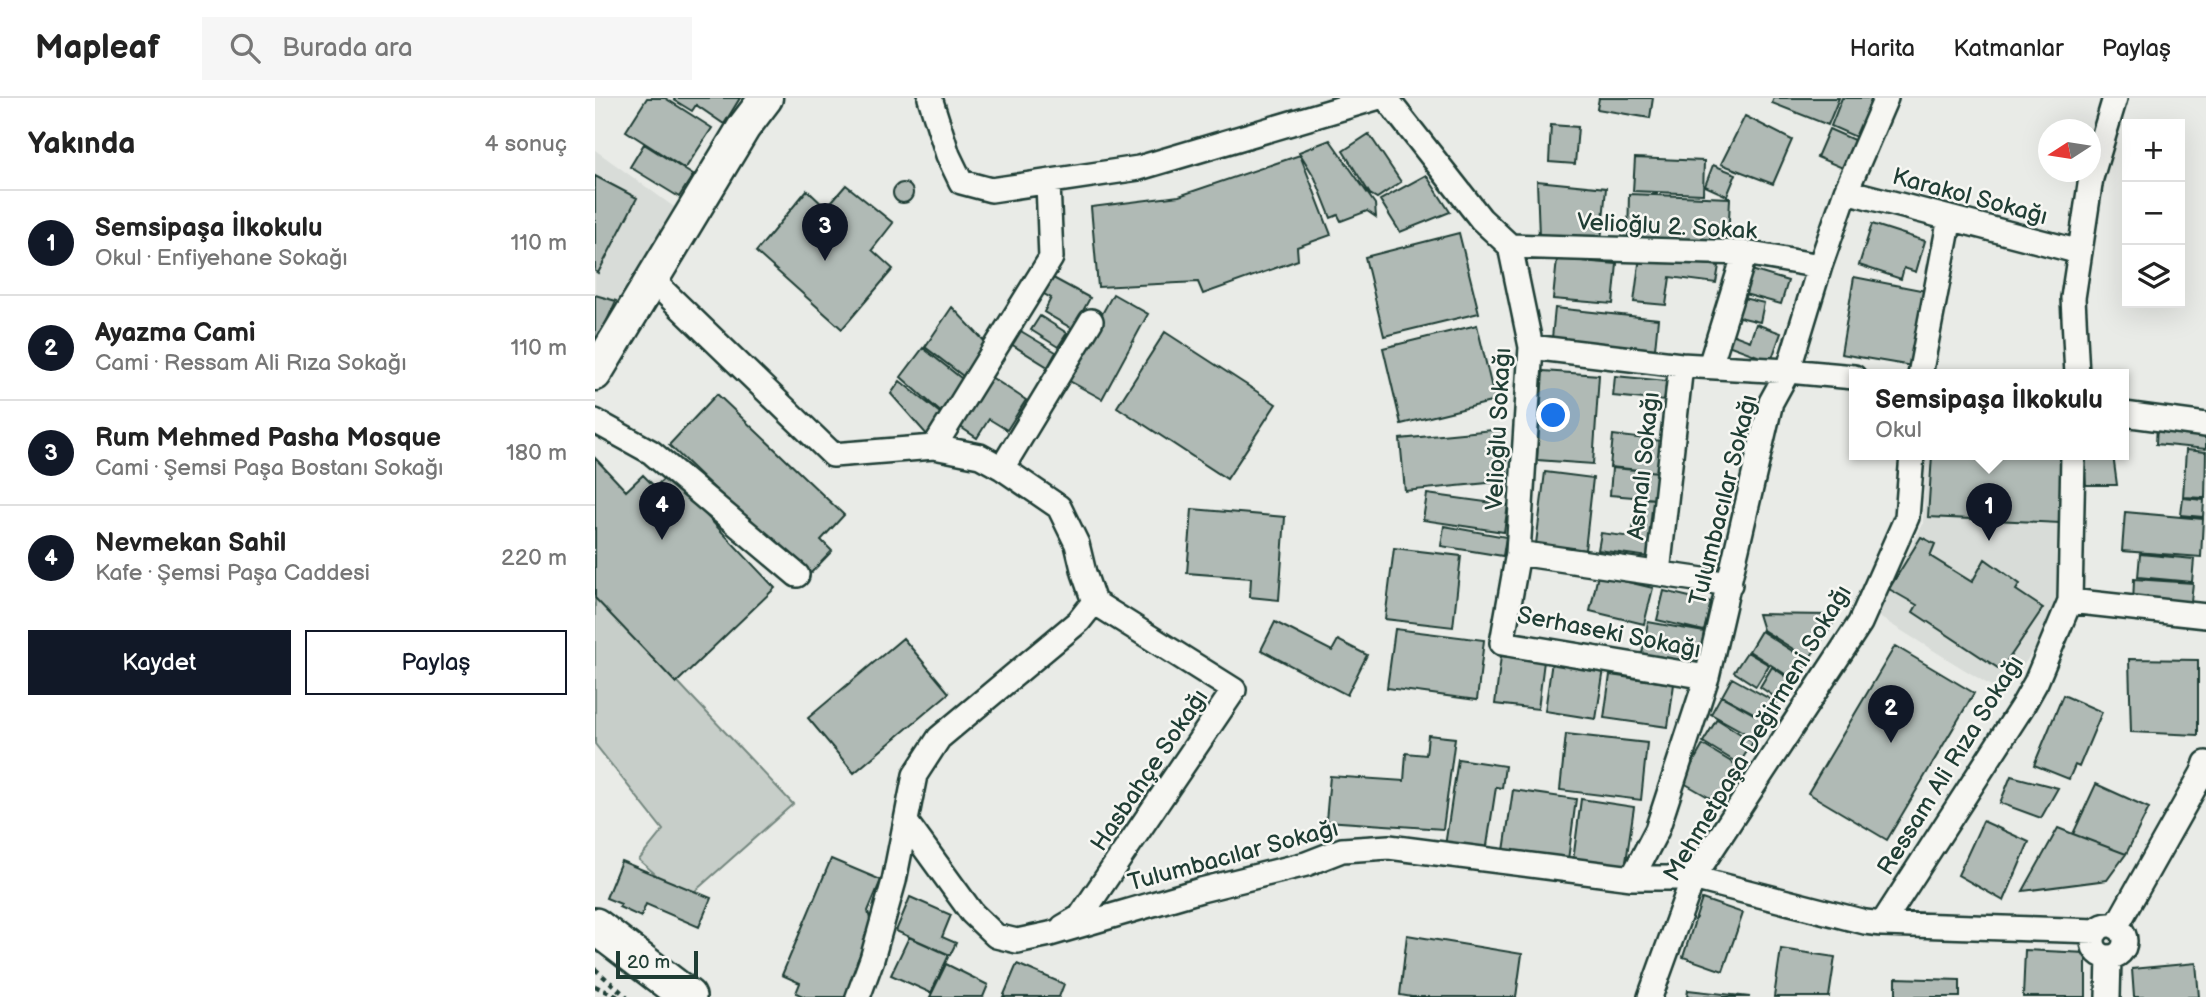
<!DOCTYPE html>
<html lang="tr">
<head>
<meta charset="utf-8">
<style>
  body { margin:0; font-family:"Balsamiq Sans",sans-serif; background:#f6f6f6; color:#222 }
  .controls { position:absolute; right:21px; top:21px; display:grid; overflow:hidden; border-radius:0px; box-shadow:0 7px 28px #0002 }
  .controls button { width:63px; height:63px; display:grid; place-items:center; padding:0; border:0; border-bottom:2px solid #e0e0e0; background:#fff; color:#222; font:35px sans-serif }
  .compass { position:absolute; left:1443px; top:21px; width:63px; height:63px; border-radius:50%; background:#fff; box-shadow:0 7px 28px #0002; rotate:258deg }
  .scale { position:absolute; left:21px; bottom:18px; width:82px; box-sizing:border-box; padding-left:7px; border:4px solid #1f3d34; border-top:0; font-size:19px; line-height:24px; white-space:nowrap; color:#1f3d34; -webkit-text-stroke:5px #f6f6f2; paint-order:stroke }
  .you { position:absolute; left:959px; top:318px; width:24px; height:24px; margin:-18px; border:5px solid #fff; border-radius:50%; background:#1a73e8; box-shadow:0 0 0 10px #1a73e833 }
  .badge { display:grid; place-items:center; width:46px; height:46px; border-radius:50%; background:#111827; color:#fff; font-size:23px; font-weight:700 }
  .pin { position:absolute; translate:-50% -58px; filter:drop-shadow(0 2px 4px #0008) }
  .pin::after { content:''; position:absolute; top:37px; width:24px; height:21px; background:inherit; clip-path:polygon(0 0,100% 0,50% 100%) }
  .popup { position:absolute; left:1254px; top:271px; width:280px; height:91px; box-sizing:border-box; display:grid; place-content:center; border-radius:0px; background:#fff; filter:drop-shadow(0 2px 5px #0005); font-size:23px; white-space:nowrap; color:#767676 }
  .popup b { font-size:26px; color:#222 }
  .popup::after { content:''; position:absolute; left:50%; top:100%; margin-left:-14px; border:14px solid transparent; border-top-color:#fff }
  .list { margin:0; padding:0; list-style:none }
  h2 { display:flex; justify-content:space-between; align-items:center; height:91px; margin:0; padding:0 28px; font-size:30px }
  h2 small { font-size:23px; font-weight:400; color:#767676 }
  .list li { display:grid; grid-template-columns:46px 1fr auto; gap:21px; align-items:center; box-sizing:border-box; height:105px; padding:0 28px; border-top:2px solid #e0e0e0 }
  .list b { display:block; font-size:26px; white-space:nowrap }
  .list p { margin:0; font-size:23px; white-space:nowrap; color:#767676 }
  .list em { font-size:23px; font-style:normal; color:#767676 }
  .actions { display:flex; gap:14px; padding:21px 28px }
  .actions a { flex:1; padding:16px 0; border:2px solid #111827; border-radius:0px; text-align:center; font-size:24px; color:#111827 }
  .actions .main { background:#111827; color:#fff }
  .icon { flex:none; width:38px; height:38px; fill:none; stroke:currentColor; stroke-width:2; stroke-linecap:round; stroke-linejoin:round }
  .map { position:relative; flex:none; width:1611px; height:899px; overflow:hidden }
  header { display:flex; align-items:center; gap:42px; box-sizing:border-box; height:98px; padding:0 35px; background:#fff; border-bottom:2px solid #e0e0e0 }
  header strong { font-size:33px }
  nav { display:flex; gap:38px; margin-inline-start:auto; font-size:24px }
  .search { width:490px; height:63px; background:#f6f6f6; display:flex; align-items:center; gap:18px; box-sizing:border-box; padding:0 24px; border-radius:0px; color:#767676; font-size:26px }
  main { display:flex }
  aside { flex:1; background:#fff }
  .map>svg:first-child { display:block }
  .built { fill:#d8dcd8 }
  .green { fill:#c7cec9; stroke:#73867e; stroke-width:2 }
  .building { fill:#b0bab5; stroke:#1f3d34; stroke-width:2 }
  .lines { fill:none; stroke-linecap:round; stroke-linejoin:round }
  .street-casing { stroke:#1f3d34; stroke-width:28 }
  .secondary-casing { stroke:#1f3d34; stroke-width:37 }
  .primary-casing { stroke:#1f3d34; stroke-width:40 }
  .path { stroke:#1f3d34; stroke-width:4.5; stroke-dasharray:5 5; stroke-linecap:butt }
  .street { stroke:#f6f6f2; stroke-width:23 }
  .secondary { stroke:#f6f6f2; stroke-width:32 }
  .primary { stroke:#f6f6f2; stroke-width:35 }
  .labels { text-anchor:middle; stroke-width:5; stroke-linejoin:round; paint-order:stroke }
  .street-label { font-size:24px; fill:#1f3d34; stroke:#f6f6f2 }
</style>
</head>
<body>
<header>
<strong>Mapleaf</strong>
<div class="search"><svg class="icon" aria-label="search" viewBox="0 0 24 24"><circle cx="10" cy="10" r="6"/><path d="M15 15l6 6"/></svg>Burada ara</div>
<nav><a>Harita</a><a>Katmanlar</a><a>Paylaş</a></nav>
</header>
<main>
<aside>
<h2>Yakında<small>4 sonuç</small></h2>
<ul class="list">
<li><span class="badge">1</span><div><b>Semsipaşa İlkokulu</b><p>Okul · Enfiyehane Sokağı</p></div><em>110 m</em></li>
<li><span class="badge">2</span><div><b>Ayazma Cami</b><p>Cami · Ressam Ali Rıza Sokağı</p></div><em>110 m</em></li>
<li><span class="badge">3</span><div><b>Rum Mehmed Pasha Mosque</b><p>Cami · Şemsi Paşa Bostanı Sokağı</p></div><em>180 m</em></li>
<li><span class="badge">4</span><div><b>Nevmekan Sahil</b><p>Kafe · Şemsi Paşa Caddesi</p></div><em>220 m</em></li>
</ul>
<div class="actions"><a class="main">Kaydet</a><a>Paylaş</a></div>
</aside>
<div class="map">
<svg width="1611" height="899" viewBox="0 0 1611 899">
  <rect width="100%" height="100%" fill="#e9ebe7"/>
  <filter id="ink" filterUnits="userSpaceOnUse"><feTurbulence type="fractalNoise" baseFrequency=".0143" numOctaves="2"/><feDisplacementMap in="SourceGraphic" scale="14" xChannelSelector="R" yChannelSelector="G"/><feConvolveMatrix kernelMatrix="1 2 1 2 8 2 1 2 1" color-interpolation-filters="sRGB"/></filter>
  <g filter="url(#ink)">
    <path class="built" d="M0 52 79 109 0 241Z
      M1331 357H1471L1463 516 1409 596 1281 517 1328 426Z"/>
    <path class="green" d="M0 496 198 706 90 802 44 762 68 732 0 646Z"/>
    <path class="building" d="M52 0H70L117 30 90 71 31 33Z
      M80 0H145L129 26 101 7 97 13 79 2Z
      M1004 0H1058L1055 20 1002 11Z
      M1179 0H1244L1233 27 1177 5Z
      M1247 0H1287L1270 43 1236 28Z
      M1150 18 1197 42 1178 86 1126 66Z
      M956 27 983 29 980 66 954 64Z
      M1234 31 1268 46 1257 74 1222 59Z
      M774 36 806 84 782 100 775 96 748 53Z
      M735 42 780 106 781 119 772 113 746 123 743 117 736 120 720 80 704 54Z
      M49 46 98 77 84 99 35 69Z
      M705 57 736 137 702 149 703 162 608 196 603 184 503 189 496 109 584 98Z
      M1040 60 1109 63 1108 96 1038 93Z
      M1118 67 1141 76 1132 98 1110 88Z
      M831 77 855 114 805 134 785 102Z
      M0 78 42 100 3 175 0 173Z
      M942 83 1011 90 1006 143 944 138Z
      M298 95a10 10 0 1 1 20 0a10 10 0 1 1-20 0Z
      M251 87 298 125 277 152 298 171 247 231 161 154 212 92 231 110Z
      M1034 96 1135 100 1133 145 1033 141Z
      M1277 126 1330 143 1321 174 1309 170 1306 181 1264 167Z
      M864 135 884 215 789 238 770 159Z
      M1045 158 1124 168 1121 185 1075 179 1071 207 1039 204Z
      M962 161 1022 166 1018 206 958 201Z
      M1153 171 1193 183 1186 206 1146 195Z
      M449 175 495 200 478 231 449 214 456 200 440 191Z
      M1259 179 1336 194 1323 269 1246 256Z
      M518 196 553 216 507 301 471 281Z
      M0 197 21 203 0 249Z
      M1144 199 1169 205 1165 224 1140 218Z
      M357 209 395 249 372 281 330 249Z
      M960 210 1063 221 1060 251 957 240Z
      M445 218 472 235 463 249 436 232Z
      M1161 226 1186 235 1176 263 1130 246 1134 235 1155 243Z
      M882 227 900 303 806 326 788 250Z
      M419 229 461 254 453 269 411 243Z
      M570 234 681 306 632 381 522 309Z
      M328 250 371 284 349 317 306 279Z
      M948 273 1004 277 998 366 942 362Z
      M393 277 431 302 412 332 394 321 382 340 361 326Z
      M1020 278 1071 283 1070 303 1018 298Z
      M305 283 350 319 333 338 296 296Z
      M122 296 249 417 226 442 237 453 212 479 74 347Z
      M1562 326 1611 330V351L1561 346Z
      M908 331 913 383 810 393 805 341Z
      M1018 337 1067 343 1064 374 1015 369Z
      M1591 352 1611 354 1610 400 1588 399Z
      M1337 357H1469L1465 425 1333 419Z
      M1488 357H1518L1522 387H1491Z
      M0 360 31 393 48 377 60 389 73 377 180 490 81 585 0 500Z
      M1017 370 1064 374 1062 401 1015 397Z
      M950 374 998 380 990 452 941 446Z
      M832 396 913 407 909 434 828 422Z
      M1042 400 1062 401 1054 459 1003 452 1006 435 1037 439Z
      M1588 400 1609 402 1608 419 1586 417Z
      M597 411 690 419 684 502 655 499 656 480 592 475Z
      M1530 414 1608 421 1606 459 1527 453Z
      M849 428 911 439 908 458 846 448Z
      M1326 439 1340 446 1335 458 1377 484 1390 461 1425 486 1421 492 1448 510 1406 572 1318 514 1322 507 1294 491Z
      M799 450 866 458 858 529 790 521Z
      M1545 456 1599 461 1597 484 1543 479Z
      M1003 477 1058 490 1049 526 995 513Z
      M1539 481 1598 485 1595 512 1538 507Z
      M1069 493 1116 504 1109 533 1062 522Z
      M1163 516 1239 517 1241 521 1214 561 1168 532Z
      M680 524 737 553 743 542 772 557 752 597 666 552Z
      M1053 524 1109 534 1103 571 1046 561Z
      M800 531 889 542 882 602 792 590Z
      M1166 533 1213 563 1201 583 1154 553Z
      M308 540 354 595 259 675 213 620Z
      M1300 548 1379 595 1292 742 1213 695Z
      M1152 554 1174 567 1161 588 1139 574Z
      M906 558 949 563 943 611 900 606Z
      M1534 561 1603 562V637L1536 634Z
      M957 563 1009 571 1001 621 950 613Z
      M1177 569 1201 585 1189 605 1165 589Z
      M1015 577 1079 586 1073 629 1009 620Z
      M1137 580 1182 605 1173 623 1127 598Z
      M1468 597 1507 614 1484 669 1480 667 1474 681 1439 667Z
      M1126 598 1171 623 1161 641 1116 616Z
      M1122 621 1158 644 1144 666 1108 644Z
      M971 636 1052 645 1046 702 965 692Z
      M833 637 860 640 848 731 731 723 735 678 809 683 811 655 831 657Z
      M1108 647 1143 668 1122 704 1087 684Z
      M863 661 910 668 907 690 901 689 891 754 850 748Z
      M1416 678 1463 690 1446 720 1405 705Z
      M1501 686 1554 710 1531 756 1478 736Z
      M918 692 981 701 973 762 909 753Z
      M986 701 1039 709 1030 771 978 763Z
      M1388 723 1434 744 1409 803 1363 777Z
      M1463 730 1478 736 1531 756 1512 782 1428 793Z
      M236 761 286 782 273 813 277 829 262 864 267 866 254 899H210L201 895 205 885 187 877Z
      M26 763 116 800 104 829 51 806 46 819 24 809 26 806 11 800Z
      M315 799 356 817 347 839 361 845 355 857 301 833Z
      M1107 801 1148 815 1128 873 1088 859Z
      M812 837 927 856 921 899H817L805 897Z
      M314 839 354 857 336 895 296 877Z
      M1186 851 1240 859 1234 899H1179Z
      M1430 852 1491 855V899H1428Z
      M1601 865 1604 899H1539L1537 871Z
      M351 866 393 887 388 899H335Z
      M422 866 469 886 464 899H408Z
      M1301 880 1365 882V899H1301Z
      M1093 892 1155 899H1092Z"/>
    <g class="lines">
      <defs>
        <path id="street" d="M335 0 353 57 366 84 396 92 544 70 781 0
          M791 0 886 121 915 148 936 249 923 455 1135 486
          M1251 93 1485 154
          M915 148 1150 155 1225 168
          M56 181 238 357 339 349 385 358 407 370 464 409 482 446 489 475 499 504
          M936 249 1086 267 1193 273 1259 279
          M1115 268 1150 155
          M1325 277 1355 120
          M1482 277 1478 200 1496 80 1520 0
          M1529 316 1611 327
          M0 323 56 354 202 477
          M339 349 456 160 453 85
          M407 370 496 223
          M923 455 907 545 1112 579
          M1063 475 1086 267
          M1475 503 1478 357
          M311 724 377 815 401 838 422 843 455 836 606 792 711 766 747 752 794 749 1037 780H1098L1270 824 1287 826 1502 833
          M1037 780 1062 732 1112 579 1176 304 1193 273 1225 168 1251 93 1291 0
          M1287 826 1427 609 1441 584 1475 503 1611 518
          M1498 843a16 16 0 1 1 32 0a16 16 0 1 1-32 0Z
          M468 829 485 819 639 592 499 504
          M1521 829 1608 674 1611 665
          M263 899 277 861 299 783 320 677 344 640 484 523 499 504
          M1055 899 1098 780 1265 525 1312 419 1317 357
          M1513 899 1514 859"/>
        <path id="secondary" d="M0 276 149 29 171 0"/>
        <path id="primary" d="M0 828 93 899"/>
      </defs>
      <use href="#street" class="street-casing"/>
      <use href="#secondary" class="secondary-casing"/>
      <use href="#primary" class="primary-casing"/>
      <path class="path" d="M0 871 32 899
        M0 888 23 899"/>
      <use href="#street" class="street"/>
      <use href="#secondary" class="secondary"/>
      <use href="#primary" class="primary"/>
    </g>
  </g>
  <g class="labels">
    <g class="street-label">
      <text transform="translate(1375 98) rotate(15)" y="8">Karakol Sokağı</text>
      <text transform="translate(1072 128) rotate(3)" y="8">Velioğlu 2. Sokak</text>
      <text transform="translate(903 331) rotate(-87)" y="8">Velioğlu Sokağı</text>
      <text transform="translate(1048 368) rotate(-84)" y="8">Asmalı Sokağı</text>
      <text transform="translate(1128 402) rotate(-76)" y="8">Tulumbacılar Sokağı</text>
      <text transform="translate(1014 534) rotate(11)" y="8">Serhaseki Sokağı</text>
      <text transform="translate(1162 635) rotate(-59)" y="8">Mehmetpaşa Değirmeni Sokağı</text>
      <text transform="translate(1355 667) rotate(-58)" y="8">Ressam Ali Rıza Sokağı</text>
      <text transform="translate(554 672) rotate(-56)" y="8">Hasbahçe Sokağı</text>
      <text transform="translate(638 757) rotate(-15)" y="8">Tulumbacılar Sokağı</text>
    </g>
  </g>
</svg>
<div class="controls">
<button>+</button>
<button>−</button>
<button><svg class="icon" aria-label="layers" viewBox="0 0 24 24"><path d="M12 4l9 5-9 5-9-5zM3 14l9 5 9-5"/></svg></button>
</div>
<svg class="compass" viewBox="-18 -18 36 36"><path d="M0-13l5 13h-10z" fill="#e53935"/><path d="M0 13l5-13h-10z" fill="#767676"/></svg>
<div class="scale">20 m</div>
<div class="you"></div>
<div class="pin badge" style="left:1394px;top:443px">1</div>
<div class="popup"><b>Semsipaşa İlkokulu</b>Okul</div>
<div class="pin badge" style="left:1296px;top:645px">2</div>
<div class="pin badge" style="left:230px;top:163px">3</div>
<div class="pin badge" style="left:67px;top:442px">4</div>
</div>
</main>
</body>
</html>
